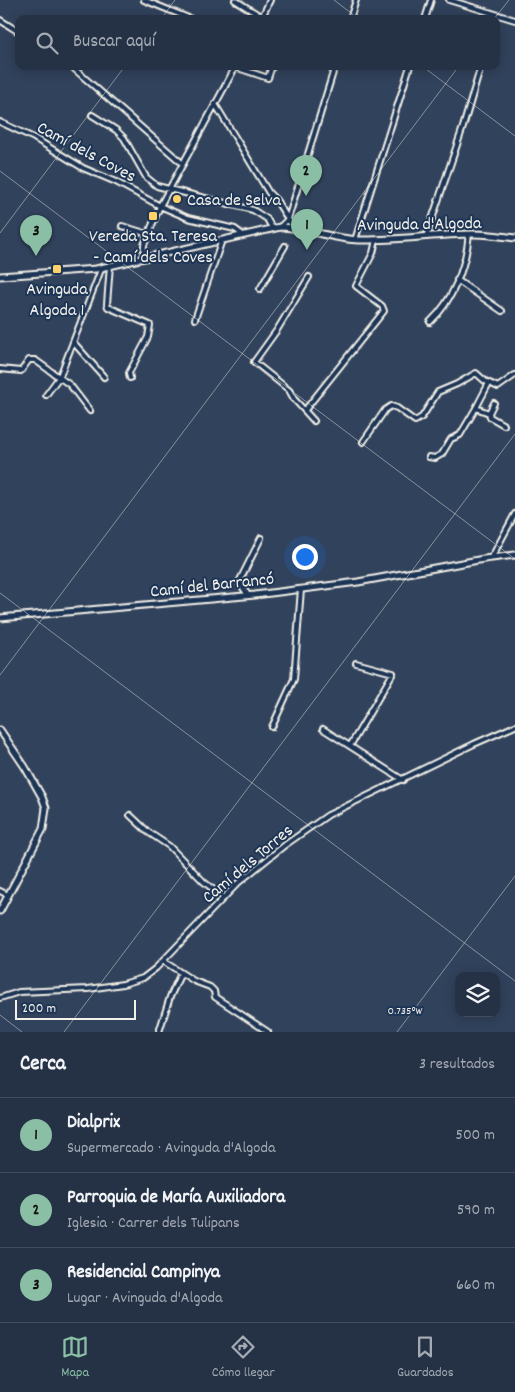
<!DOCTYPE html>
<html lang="es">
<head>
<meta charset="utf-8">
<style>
  body { margin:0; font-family:Dekko,sans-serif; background:#313e50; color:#f1f3f6 }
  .controls { position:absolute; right:15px; bottom:15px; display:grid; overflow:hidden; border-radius:10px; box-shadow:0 2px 12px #0003 }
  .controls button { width:45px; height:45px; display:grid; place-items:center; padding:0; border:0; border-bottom:1px solid #424d5e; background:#253245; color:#f1f3f6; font:25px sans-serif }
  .scale { position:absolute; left:15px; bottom:12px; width:121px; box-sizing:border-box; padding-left:5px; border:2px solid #f4f1e8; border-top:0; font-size:14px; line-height:18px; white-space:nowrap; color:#f4f1e8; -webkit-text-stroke:4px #1d3557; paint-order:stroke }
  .you { position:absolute; left:304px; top:556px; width:18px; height:18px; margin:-12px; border:4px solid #fff; border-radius:50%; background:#1a73e8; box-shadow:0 0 0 8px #1a73e833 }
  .badge { display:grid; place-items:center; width:32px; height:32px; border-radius:50%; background:#8abfa5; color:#111; font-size:16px; font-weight:700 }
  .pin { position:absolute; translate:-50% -41px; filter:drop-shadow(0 1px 2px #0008) }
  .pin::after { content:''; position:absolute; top:26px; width:18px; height:15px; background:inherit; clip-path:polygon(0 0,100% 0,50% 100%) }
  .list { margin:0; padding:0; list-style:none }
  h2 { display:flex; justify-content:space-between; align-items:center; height:65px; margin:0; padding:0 20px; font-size:21px }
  h2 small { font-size:16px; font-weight:400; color:#a3aab3 }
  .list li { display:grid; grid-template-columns:32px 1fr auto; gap:15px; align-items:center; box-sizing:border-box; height:75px; padding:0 20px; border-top:1px solid #424d5e }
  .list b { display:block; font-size:19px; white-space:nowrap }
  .list p { margin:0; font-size:16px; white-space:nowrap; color:#a3aab3 }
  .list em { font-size:16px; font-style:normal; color:#a3aab3 }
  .icon { flex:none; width:28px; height:28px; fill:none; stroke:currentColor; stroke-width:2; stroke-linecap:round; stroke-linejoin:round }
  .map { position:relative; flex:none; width:515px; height:1032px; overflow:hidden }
  .search { position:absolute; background:#253245; box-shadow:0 2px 12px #0003; left:15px; right:15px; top:15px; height:55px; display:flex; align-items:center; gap:12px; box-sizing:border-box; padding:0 18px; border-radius:10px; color:#a3aab3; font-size:19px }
  .sheet { height:290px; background:#253245 }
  nav { display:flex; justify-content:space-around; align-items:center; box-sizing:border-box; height:70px; border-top:1px solid #424d5e; background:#253245; font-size:14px; color:#a3aab3 }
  nav a { display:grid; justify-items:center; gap:2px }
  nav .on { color:#8abfa5 }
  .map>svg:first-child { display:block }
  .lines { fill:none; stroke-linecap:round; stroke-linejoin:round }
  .street-casing { stroke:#f4f1e8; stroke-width:8 }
  .secondary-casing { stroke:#f4f1e8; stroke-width:9 }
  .street { stroke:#1d3557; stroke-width:4 }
  .secondary { stroke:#1d3557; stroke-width:5 }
  .ticks { fill:none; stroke:#f4f1e8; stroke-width:1; stroke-opacity:0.45 }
  .poi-dot { fill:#ffd166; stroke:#1d3557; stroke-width:2 }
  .labels { text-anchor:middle; stroke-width:4; stroke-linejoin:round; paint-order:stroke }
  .street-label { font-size:18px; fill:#f4f1e8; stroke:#1d3557 }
  .poi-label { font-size:18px; fill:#f4f1e8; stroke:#1d3557 }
  .ticks-label { font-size:12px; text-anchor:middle; fill:#f4f1e8; stroke:#1d3557; stroke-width:4; stroke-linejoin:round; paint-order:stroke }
</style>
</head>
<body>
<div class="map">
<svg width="515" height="1032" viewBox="0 0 515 1032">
  <rect width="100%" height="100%" fill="#31425c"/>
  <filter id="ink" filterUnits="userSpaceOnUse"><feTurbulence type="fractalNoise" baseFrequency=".02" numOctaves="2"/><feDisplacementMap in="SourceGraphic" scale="10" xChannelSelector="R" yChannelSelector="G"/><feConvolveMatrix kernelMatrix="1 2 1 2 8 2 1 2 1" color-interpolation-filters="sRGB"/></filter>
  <g filter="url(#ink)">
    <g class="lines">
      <defs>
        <path id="street" d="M144 0 191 19
          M235 0 262 17
          M449 0 515 20
          M262 17 270 0
          M350 19 356 0
          M425 19 431 0
          M0 20 19 32
          M71 66 183 164
          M235 67 268 78 272 66
          M215 104 269 193 276 200 293 227
          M92 115 116 130 124 138 146 177 157 186 253 210 267 219 272 228
          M0 122 34 138 83 168 116 182 160 206 188 218 235 229 243 235
          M122 226 148 234
          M280 227 288 219 335 66
          M426 237 463 127 481 66
          M355 240 410 66
          M143 258 144 245 160 206 236 66
          M110 265 107 304 108 307 150 325 148 337 129 373 130 378
          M309 277 277 330 254 362 289 390 294 399 314 421
          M457 280 502 311
          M260 289 285 246
          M195 319 222 240
          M430 322C453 301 466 266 469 234
          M74 343 104 377
          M0 369 21 371 29 360H35L70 385 90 411
          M46 395 60 376 102 267
          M476 408 489 383
          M305 410 384 311 382 306 356 286 373 253 376 240
          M489 413 494 403
          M363 442 385 410 391 406 397 408 415 421 422 417 438 392 457 384 476 373 485 381 498 387 515 375
          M429 457 435 458 442 454 451 439 460 435 476 408 489 413 490 417 504 425
          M492 557 515 514
          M248 595 239 582 261 538
          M272 727 294 679 301 589
          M323 729 403 780
          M350 746 393 673 356 663
          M130 815 148 832 169 846 204 882 224 898
          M0 891 8 895
          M163 961 194 981 210 987 214 991 215 997 268 1032
          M0 998 19 992 88 989 123 984 143 978 156 968 238 883 285 845 328 815 474 744 515 726
          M159 1032 170 997 181 973"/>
        <path id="secondary" d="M0 276 96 269 280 227C307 228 332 239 359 240 397 241 435 234 473 234 487 234 501 236 515 238
          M0 618 255 595 358 582 484 559 515 555
          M0 730 25 767 42 797 46 808 43 829 0 911"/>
      </defs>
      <use href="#street" class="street-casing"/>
      <use href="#secondary" class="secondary-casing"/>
      <use href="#street" class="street"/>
      <use href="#secondary" class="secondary"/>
    </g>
  </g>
  <path class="ticks" d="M334 0 359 19M161 19 175 0M494 19 509 0M422 66 515 136M0 171 515 559M0 233 125 66M0 593 515 981M0 675 459 66M0 1015 22 1032M64 1032 515 434M397 1032 515 876"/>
  <g class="poi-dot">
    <circle cx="177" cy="199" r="5"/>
    <rect x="148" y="211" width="10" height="10" rx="2.5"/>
    <rect x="52" y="264" width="10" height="10" rx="2.5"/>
  </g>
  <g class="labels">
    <g class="street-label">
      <text transform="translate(87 151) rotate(28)" y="6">Camí dels Coves</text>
      <text transform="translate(419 223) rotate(-1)" y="6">Avinguda d'Algoda</text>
      <text transform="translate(212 584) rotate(-6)" y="6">Camí del Barrancó</text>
      <text transform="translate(247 863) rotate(-40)" y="6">Camí dels Torres</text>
    </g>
    <g class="poi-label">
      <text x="187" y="205" text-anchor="start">Casa de Selva</text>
      <text x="153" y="241">Vereda Sta. Teresa<tspan x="153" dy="21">- Camí dels Coves</tspan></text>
      <text x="57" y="294">Avinguda<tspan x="57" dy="21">Algoda 1</tspan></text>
    </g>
  </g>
  <g class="ticks-label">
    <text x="405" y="1014">0.735°W</text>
  </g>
</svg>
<div class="controls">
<button><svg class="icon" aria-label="layers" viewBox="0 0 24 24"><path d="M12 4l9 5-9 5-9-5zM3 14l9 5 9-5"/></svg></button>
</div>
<div class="scale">200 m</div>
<div class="you"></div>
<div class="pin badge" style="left:307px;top:250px">1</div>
<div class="pin badge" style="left:306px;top:196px">2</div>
<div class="pin badge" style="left:36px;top:256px">3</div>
<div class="search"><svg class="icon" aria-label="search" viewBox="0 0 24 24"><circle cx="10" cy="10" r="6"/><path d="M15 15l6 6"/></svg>Buscar aquí</div>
</div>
<section class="sheet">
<h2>Cerca<small>3 resultados</small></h2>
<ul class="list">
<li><span class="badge">1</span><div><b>Dialprix</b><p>Supermercado · Avinguda d'Algoda</p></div><em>500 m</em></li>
<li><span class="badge">2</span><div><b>Parroquia de María Auxiliadora</b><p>Iglesia · Carrer dels Tulipans</p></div><em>590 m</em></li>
<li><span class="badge">3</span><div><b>Residencial Campinya</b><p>Lugar · Avinguda d'Algoda</p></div><em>660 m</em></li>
</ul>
</section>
<nav>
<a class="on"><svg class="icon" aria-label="map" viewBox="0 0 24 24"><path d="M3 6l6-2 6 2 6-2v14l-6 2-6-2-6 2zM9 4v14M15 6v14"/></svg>Mapa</a>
<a><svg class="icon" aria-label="directions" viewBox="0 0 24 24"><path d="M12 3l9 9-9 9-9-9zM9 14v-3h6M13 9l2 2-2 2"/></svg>Cómo llegar</a>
<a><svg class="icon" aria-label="saved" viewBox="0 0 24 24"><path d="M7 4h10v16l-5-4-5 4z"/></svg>Guardados</a>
</nav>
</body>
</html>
